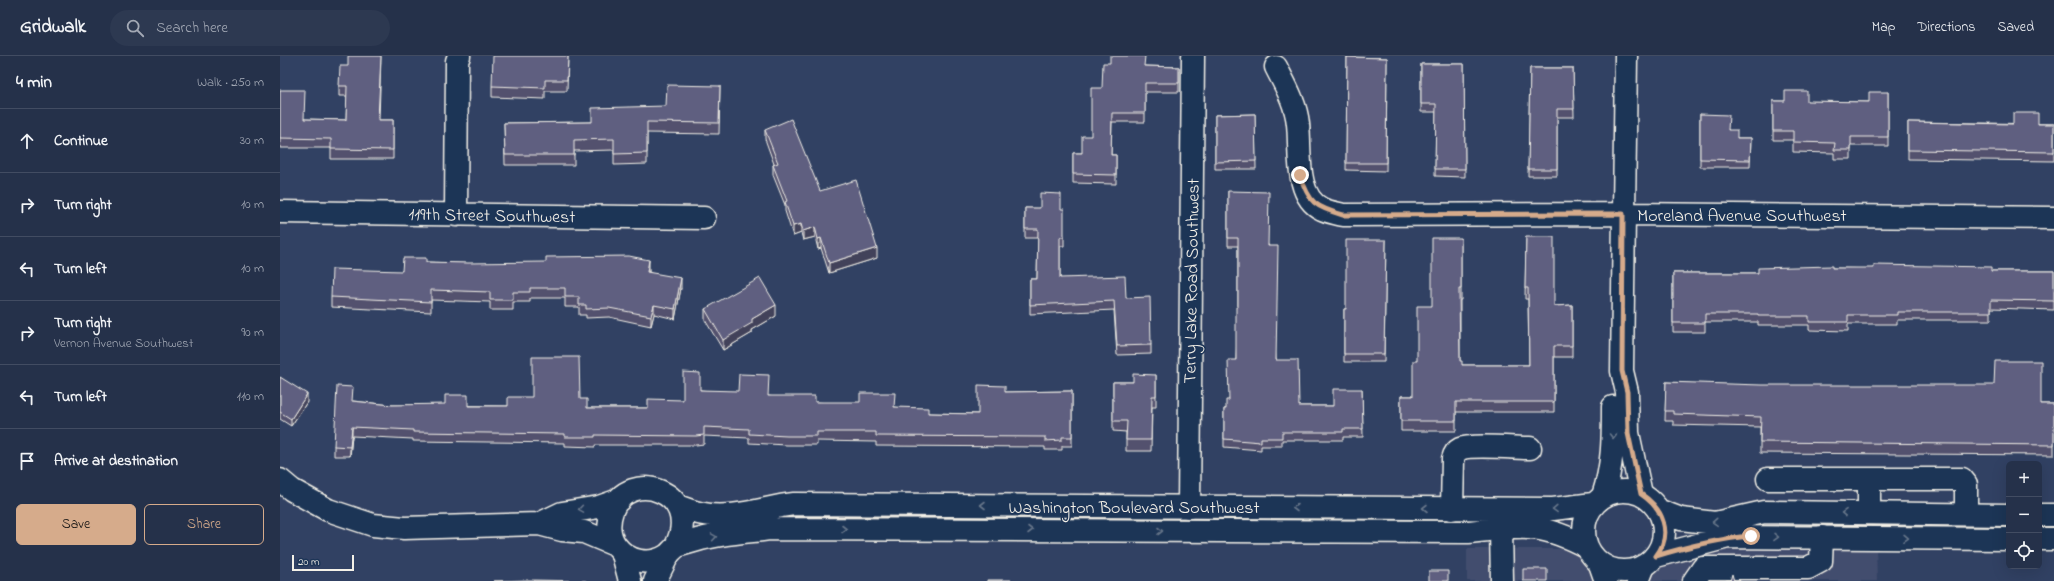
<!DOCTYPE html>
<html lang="en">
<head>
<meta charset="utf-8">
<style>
  body { margin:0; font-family:"Indie Flower",sans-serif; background:#2d3951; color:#f1f3f6 }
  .controls { position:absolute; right:12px; bottom:12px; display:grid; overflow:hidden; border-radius:6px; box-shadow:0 4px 16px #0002 }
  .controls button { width:36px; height:36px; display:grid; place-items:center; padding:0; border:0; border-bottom:1px solid #424c62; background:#25314a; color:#f1f3f6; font:20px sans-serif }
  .scale { position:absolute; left:12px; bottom:10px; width:62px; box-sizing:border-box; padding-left:4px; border:2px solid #f4f1e8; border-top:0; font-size:11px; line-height:14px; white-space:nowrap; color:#f4f1e8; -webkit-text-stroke:3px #1d3557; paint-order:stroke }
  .stop { position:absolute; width:12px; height:12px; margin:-9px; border:3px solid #d6ab8b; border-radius:50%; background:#fff }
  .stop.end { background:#d6ab8b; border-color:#fff; box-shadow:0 1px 4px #0008 }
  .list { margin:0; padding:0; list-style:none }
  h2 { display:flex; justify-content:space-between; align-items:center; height:52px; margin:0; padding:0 16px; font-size:17px }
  h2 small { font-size:13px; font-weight:400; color:#a3a9b5 }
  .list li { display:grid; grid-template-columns:26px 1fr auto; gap:12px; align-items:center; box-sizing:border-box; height:64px; padding:0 16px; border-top:1px solid #424c62 }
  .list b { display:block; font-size:15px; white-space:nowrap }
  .list p { margin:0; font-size:13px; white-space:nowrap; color:#a3a9b5 }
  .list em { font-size:13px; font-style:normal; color:#a3a9b5 }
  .actions { display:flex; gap:8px; padding:12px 16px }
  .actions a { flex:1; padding:9px 0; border:1px solid #d6ab8b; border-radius:6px; text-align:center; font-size:14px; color:#d6ab8b }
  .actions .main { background:#d6ab8b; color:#111 }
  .icon { flex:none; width:22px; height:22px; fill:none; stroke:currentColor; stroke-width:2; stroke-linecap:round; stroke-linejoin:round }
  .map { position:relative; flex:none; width:1774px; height:525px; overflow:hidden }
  header { display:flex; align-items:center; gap:24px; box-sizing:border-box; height:56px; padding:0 20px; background:#25314a; border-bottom:1px solid #424c62 }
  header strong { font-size:19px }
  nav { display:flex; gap:22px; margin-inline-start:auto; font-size:14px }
  .search { width:280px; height:36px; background:#2d3951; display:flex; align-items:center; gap:10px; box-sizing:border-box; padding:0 14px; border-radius:22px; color:#a3a9b5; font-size:15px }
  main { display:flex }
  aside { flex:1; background:#25314a }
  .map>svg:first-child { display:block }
  .built { fill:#434d6e }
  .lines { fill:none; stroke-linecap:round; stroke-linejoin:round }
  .minor-casing { stroke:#f4f1e8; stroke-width:25 }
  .major-casing { stroke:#f4f1e8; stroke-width:25 }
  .minor { stroke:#1d3557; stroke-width:22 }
  .major { stroke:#1d3557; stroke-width:22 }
  .wall { fill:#52516e; stroke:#f4f1e8 }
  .shaded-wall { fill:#42425a; stroke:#f4f1e8 }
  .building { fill:#5f5e80; stroke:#f4f1e8 }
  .oneway { stroke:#68778a }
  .route { stroke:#d6ab8b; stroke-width:5 }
  .labels { text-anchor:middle; stroke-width:3; stroke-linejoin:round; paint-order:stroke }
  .street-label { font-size:18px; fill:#f4f1e8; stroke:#1d3557 }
</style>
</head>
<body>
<header>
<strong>Gridwalk</strong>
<div class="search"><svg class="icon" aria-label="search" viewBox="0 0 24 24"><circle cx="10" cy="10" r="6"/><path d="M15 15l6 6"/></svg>Search here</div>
<nav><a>Map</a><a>Directions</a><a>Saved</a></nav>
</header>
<main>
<aside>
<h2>4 min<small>Walk · 250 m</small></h2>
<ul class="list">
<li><svg class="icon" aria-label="ahead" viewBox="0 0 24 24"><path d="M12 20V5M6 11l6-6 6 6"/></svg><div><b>Continue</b></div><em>30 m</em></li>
<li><svg class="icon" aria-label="right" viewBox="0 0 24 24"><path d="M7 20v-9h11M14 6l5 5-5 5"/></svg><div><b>Turn right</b></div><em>10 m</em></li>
<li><svg class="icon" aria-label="left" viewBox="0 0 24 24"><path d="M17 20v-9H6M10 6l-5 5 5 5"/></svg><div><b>Turn left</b></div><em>10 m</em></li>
<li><svg class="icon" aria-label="right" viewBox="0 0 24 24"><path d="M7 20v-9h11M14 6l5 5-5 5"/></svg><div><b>Turn right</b><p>Vernon Avenue Southwest</p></div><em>90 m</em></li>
<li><svg class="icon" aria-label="left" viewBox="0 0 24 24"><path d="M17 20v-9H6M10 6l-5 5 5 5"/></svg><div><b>Turn left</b></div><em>110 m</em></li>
<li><svg class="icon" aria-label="arrive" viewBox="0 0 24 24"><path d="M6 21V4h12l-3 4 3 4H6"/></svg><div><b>Arrive at destination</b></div></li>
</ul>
<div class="actions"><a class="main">Save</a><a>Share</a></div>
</aside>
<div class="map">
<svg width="1774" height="525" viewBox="0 0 1774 525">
  <rect width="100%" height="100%" fill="#314163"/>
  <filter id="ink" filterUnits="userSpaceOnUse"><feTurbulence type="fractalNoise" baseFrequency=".025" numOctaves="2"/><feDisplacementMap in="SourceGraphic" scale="8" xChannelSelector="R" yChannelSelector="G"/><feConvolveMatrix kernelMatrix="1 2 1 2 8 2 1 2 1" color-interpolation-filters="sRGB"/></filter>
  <g filter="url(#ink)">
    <path class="built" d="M1393 491H1596L1597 525H1367V509Z
      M1187 493H1324V525H1187Z"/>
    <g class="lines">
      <defs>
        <path id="minor" d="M1346 0 1342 315 1347 336 1348 377 1361 438
          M996 11C1005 29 1016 47 1018 68 1021 93 1014 140 1042 153 1048 156 1056 157 1063 159L1343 158 1774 162
          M0 156 424 162
          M176 159 177 5 179 0
          M1488 423H1682L1686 428V458
          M1589 423V457
          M1323 440C1333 410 1333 382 1333 351
          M909 451 913 0
          M1172 453 1173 403C1174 399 1176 395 1180 393 1191 388 1236 392 1250 392
          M1221 473 1222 525
          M343 498 350 525
          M1320 508 1326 525
          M375 525 388 499
          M1358 525 1364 510
          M1414 525 1423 512H1528L1541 505 1542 481"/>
        <path id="major" d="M0 424 12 434 48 454 93 469 124 472 259 468 282 474 304 476 335 489
          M1304 475a40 40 0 1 1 80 0a40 40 0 1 1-80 0Z
          M397 450C406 453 415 457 424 458 451 464 486 451 514 448L1273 453 1313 448
          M1380 455 1401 463 1435 467 1484 456 1729 459
          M1759 459H1774
          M259 468 282 457 319 451 339 444
          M1759 483H1774
          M396 490C423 435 348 411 332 455 328 466 328 480 336 490 348 506 369 510 386 500 391 497 393 492 398 490 405 487 414 485 421 483 443 477 467 476 490 473L1188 476C1241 471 1258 465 1307 491
          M1376 500 1448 481 1729 483"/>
      </defs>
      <use href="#minor" class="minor-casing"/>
      <use href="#major" class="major-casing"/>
      <use href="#minor" class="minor"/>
      <use href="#major" class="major"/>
    </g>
    <path class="wall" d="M101 0 99 64H113V103H51V92H0V34L24 63 66 64 67 40H59V30L68 10Z
      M288 0 287 35H265V43L212 41V30Z
      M1067 1 1107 2 1106 115 1066 114Z
      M1141 8H1184L1185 121 1155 120 1156 56H1141Z
      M864 10 899 11V36H865V66H832L831 99H836V128L793 127V97H802L811 80Z
      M1250 12H1293L1294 61H1277V120H1248Z
      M440 30 439 78 367 77V108L334 109V94L294 95V109H225L224 67 312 66 386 50Z
      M1608 36V90H1571V103H1554V97L1513 96V84H1493V45L1589 46Z
      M975 58 976 113H935V59Z
      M1420 58 1449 74 1457 82H1471L1470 111H1420Z
      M1628 66 1774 68V105L1628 103Z
      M485 74 540 135 597 202 549 217 541 192 538 193 535 181 523 184 521 177 513 180 505 155V149L493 119V109L494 108 485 83Z
      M948 135 989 190 996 304 1019 350H1053L1082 333 1083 381H1063V384H1002V390H981V394L944 391V353H946L949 344 956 304 958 251V190H948Z
      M745 152 781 153 784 182V190H780V222L846 242 871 289V298L837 299 834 254 750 258V223H757L758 182H745Z
      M1246 181 1274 250 1292 249V301H1274V356H1176V375H1121V340H1133L1137 305 1152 250 1181 182V244H1180V305L1182 309H1249L1248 243H1245Z
      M1106 184 1104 306H1064V253H1066Z
      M146 206 369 214V216L401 232 395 263 374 258 371 270 329 261 306 262V259H299V251H285V242H250V246H233V254H210V246L151 244V256L51 251V241Z
      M1552 212 1711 215H1774V254L1711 252V264H1617V268H1568V275L1529 274V269H1478V266H1425V276H1393V217H1478Z
      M425 253 496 260 472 274V277L443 294 425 264Z
      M876 319V351H872L871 395H846V376L833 375V326H853Z
      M0 321 27 346 11 370 0 363Z
      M1386 326 1761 348H1774V399L1480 397V371L1393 369V365H1385Z
      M420 334 488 340 535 346 615 351 648 357 698 358 725 336 792 335V390H782V394H765V391L596 390V386L537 385V389H507L469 387V382L424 380V388L416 389H315V391L285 390V387L133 385V383L72 380 70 400H54V390L73 345 112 349 228 350 300 343 307 352H368L403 344Z"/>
    <path class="shaded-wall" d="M521 168V177L513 180V170Z
      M535 171V181L523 184V175Z
      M541 182V192L538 193V183Z
      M597 192V202L549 217V207Z
      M369 204V214L367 225V216Z
      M401 222V232L395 263V253Z
      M374 249V258L371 270V260Z
      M496 249V260L472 274V277L443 294V284L472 263Z
      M27 338V346L11 370V363Z
      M72 371V380L70 400V391Z"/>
    <path class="building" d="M68 0H101L98 64H113V94L51 93V83L0 82V34H25L24 63 66 64 67 30H59L60 10H68Z
      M213 0H288L287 24H265V32L212 30Z
      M830 0H865L864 10 899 11V27H865V57H832L831 99H836V119L793 118V97H802V80H811V32H822L823 7H830Z
      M1067 1 1107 2 1106 107H1066Z
      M1141 8H1184L1185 113H1155L1156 48H1141Z
      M1250 12H1293L1294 53H1277V113H1248Z
      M387 29 440 30 439 67 367 66V97L334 98V83L294 84V99H225L224 67 312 66V52L386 50Z
      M1505 35H1527V45L1589 46V36H1608V81H1571V94H1554L1555 87 1513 86V75H1493V45H1505Z
      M1733 57H1758V68H1774V96L1628 94V66L1733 68Z
      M975 58 976 105 935 106V59Z
      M1420 58 1449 59 1448 74H1457V82H1471L1470 104 1420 103Z
      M511 63 540 135 576 124 597 192 549 207 541 182 538 183 535 171 523 175 521 168 513 170 505 146 507 145 493 109 498 107 485 74Z
      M948 135 989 136 988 190H998L996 304H1018L1019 350H1053V333H1082L1083 373H1063V376H1002V382H981V386L944 383V353H946V344H949L948 304H956V251H958V182H948Z
      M760 137 781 138V153H784V181H780V222L845 220 846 242 870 241 871 289 837 290 834 245 750 249V223H757L758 173H745V152H760Z
      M1246 181H1274V250L1292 249V290H1274V346H1176V365H1121V340H1133V305H1137V250H1152V182H1181V233H1179L1180 305H1182V309H1249L1248 232H1245Z
      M1066 184H1106L1104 298H1064V253H1066Z
      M349 200 369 204 367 216 401 222 395 253 374 249 371 260 329 252 306 253V249H299V241H285V232H250V236H233V244H210V236L151 234V246L51 241 52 213 122 215 123 202H146V206L188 207 266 206V201Z
      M1594 209 1711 211V215H1774V245L1711 244V256H1617V259H1568V266H1529V260H1478V258H1425V267H1393V217H1478V212L1552 210V212H1594Z
      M480 222 496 249 472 263V267L443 284 425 253Z
      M252 301H299L300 343H307V352H368V343L403 344V316L420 317V334L458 335 459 318 489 319 488 340H535V346H580V337H615L614 351 648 352V357L698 358V329L725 330V336L792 335V381H782V384L765 385V381L596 380V376H537V380H507L469 378V373L424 371V379L416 380 315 379V381H285V378L133 376V374L72 371 70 391 54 390 57 330 73 331 72 345 112 349 165 348V339H188V350H228V341H252Z
      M1715 305H1761V348H1774V389L1480 386 1481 361 1393 358V355H1385L1386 326 1481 329H1714Z
      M853 318 876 319V340H872L871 384H846L847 365H833V326H853Z
      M0 321 27 338 11 363 0 356Z
      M1243 513H1267V525H1243Z
      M1149 515H1168V525H1149Z
      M1452 518 1454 525H1450Z
      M249 524 306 525H214Z
      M707 524H731V525H707Z"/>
    <defs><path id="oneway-chevron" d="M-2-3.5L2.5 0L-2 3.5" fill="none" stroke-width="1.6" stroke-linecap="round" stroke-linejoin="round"/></defs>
    <g class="oneway">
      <use href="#oneway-chevron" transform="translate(1333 380) rotate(90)"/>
      <use href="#oneway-chevron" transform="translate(703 449) rotate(-180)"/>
      <use href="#oneway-chevron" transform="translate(1015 452) rotate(-180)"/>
      <use href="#oneway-chevron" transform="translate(1145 452) rotate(-180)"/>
      <use href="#oneway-chevron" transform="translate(301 453) rotate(171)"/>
      <use href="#oneway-chevron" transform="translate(1275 453) rotate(178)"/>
      <use href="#oneway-chevron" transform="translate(1564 457) rotate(-179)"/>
      <use href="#oneway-chevron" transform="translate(1435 466) rotate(176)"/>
      <use href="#oneway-chevron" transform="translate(564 473)"/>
      <use href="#oneway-chevron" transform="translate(750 474)"/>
      <use href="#oneway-chevron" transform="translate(880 475)"/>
      <use href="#oneway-chevron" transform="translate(434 481) rotate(-9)"/>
      <use href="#oneway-chevron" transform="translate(1496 481) rotate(1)"/>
      <use href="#oneway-chevron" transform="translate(1626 482) rotate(1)"/>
    </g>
  </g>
  <g class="lines" filter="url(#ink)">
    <path class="route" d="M1020 119C1029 147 1035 151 1063 159L1343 158 1342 315 1347 336 1348 377 1361 438C1382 452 1394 477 1376 500 1409 490 1437 483 1471 480"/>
  </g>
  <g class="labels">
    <g class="street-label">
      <text transform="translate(212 159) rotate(1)" y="6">119th Street Southwest</text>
      <text x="1462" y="165">Moreland Avenue Southwest</text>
      <text transform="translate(911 225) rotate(-89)" y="6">Terry Lake Road Southwest</text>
      <text x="854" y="457">Washington Boulevard Southwest</text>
    </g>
  </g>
</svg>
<div class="controls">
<button>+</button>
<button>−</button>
<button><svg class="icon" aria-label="locate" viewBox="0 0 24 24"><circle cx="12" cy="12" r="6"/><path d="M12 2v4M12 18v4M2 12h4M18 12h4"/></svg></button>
</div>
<div class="scale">20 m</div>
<div class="stop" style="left:1471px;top:480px"></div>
<div class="stop end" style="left:1020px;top:119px"></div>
</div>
</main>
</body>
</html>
